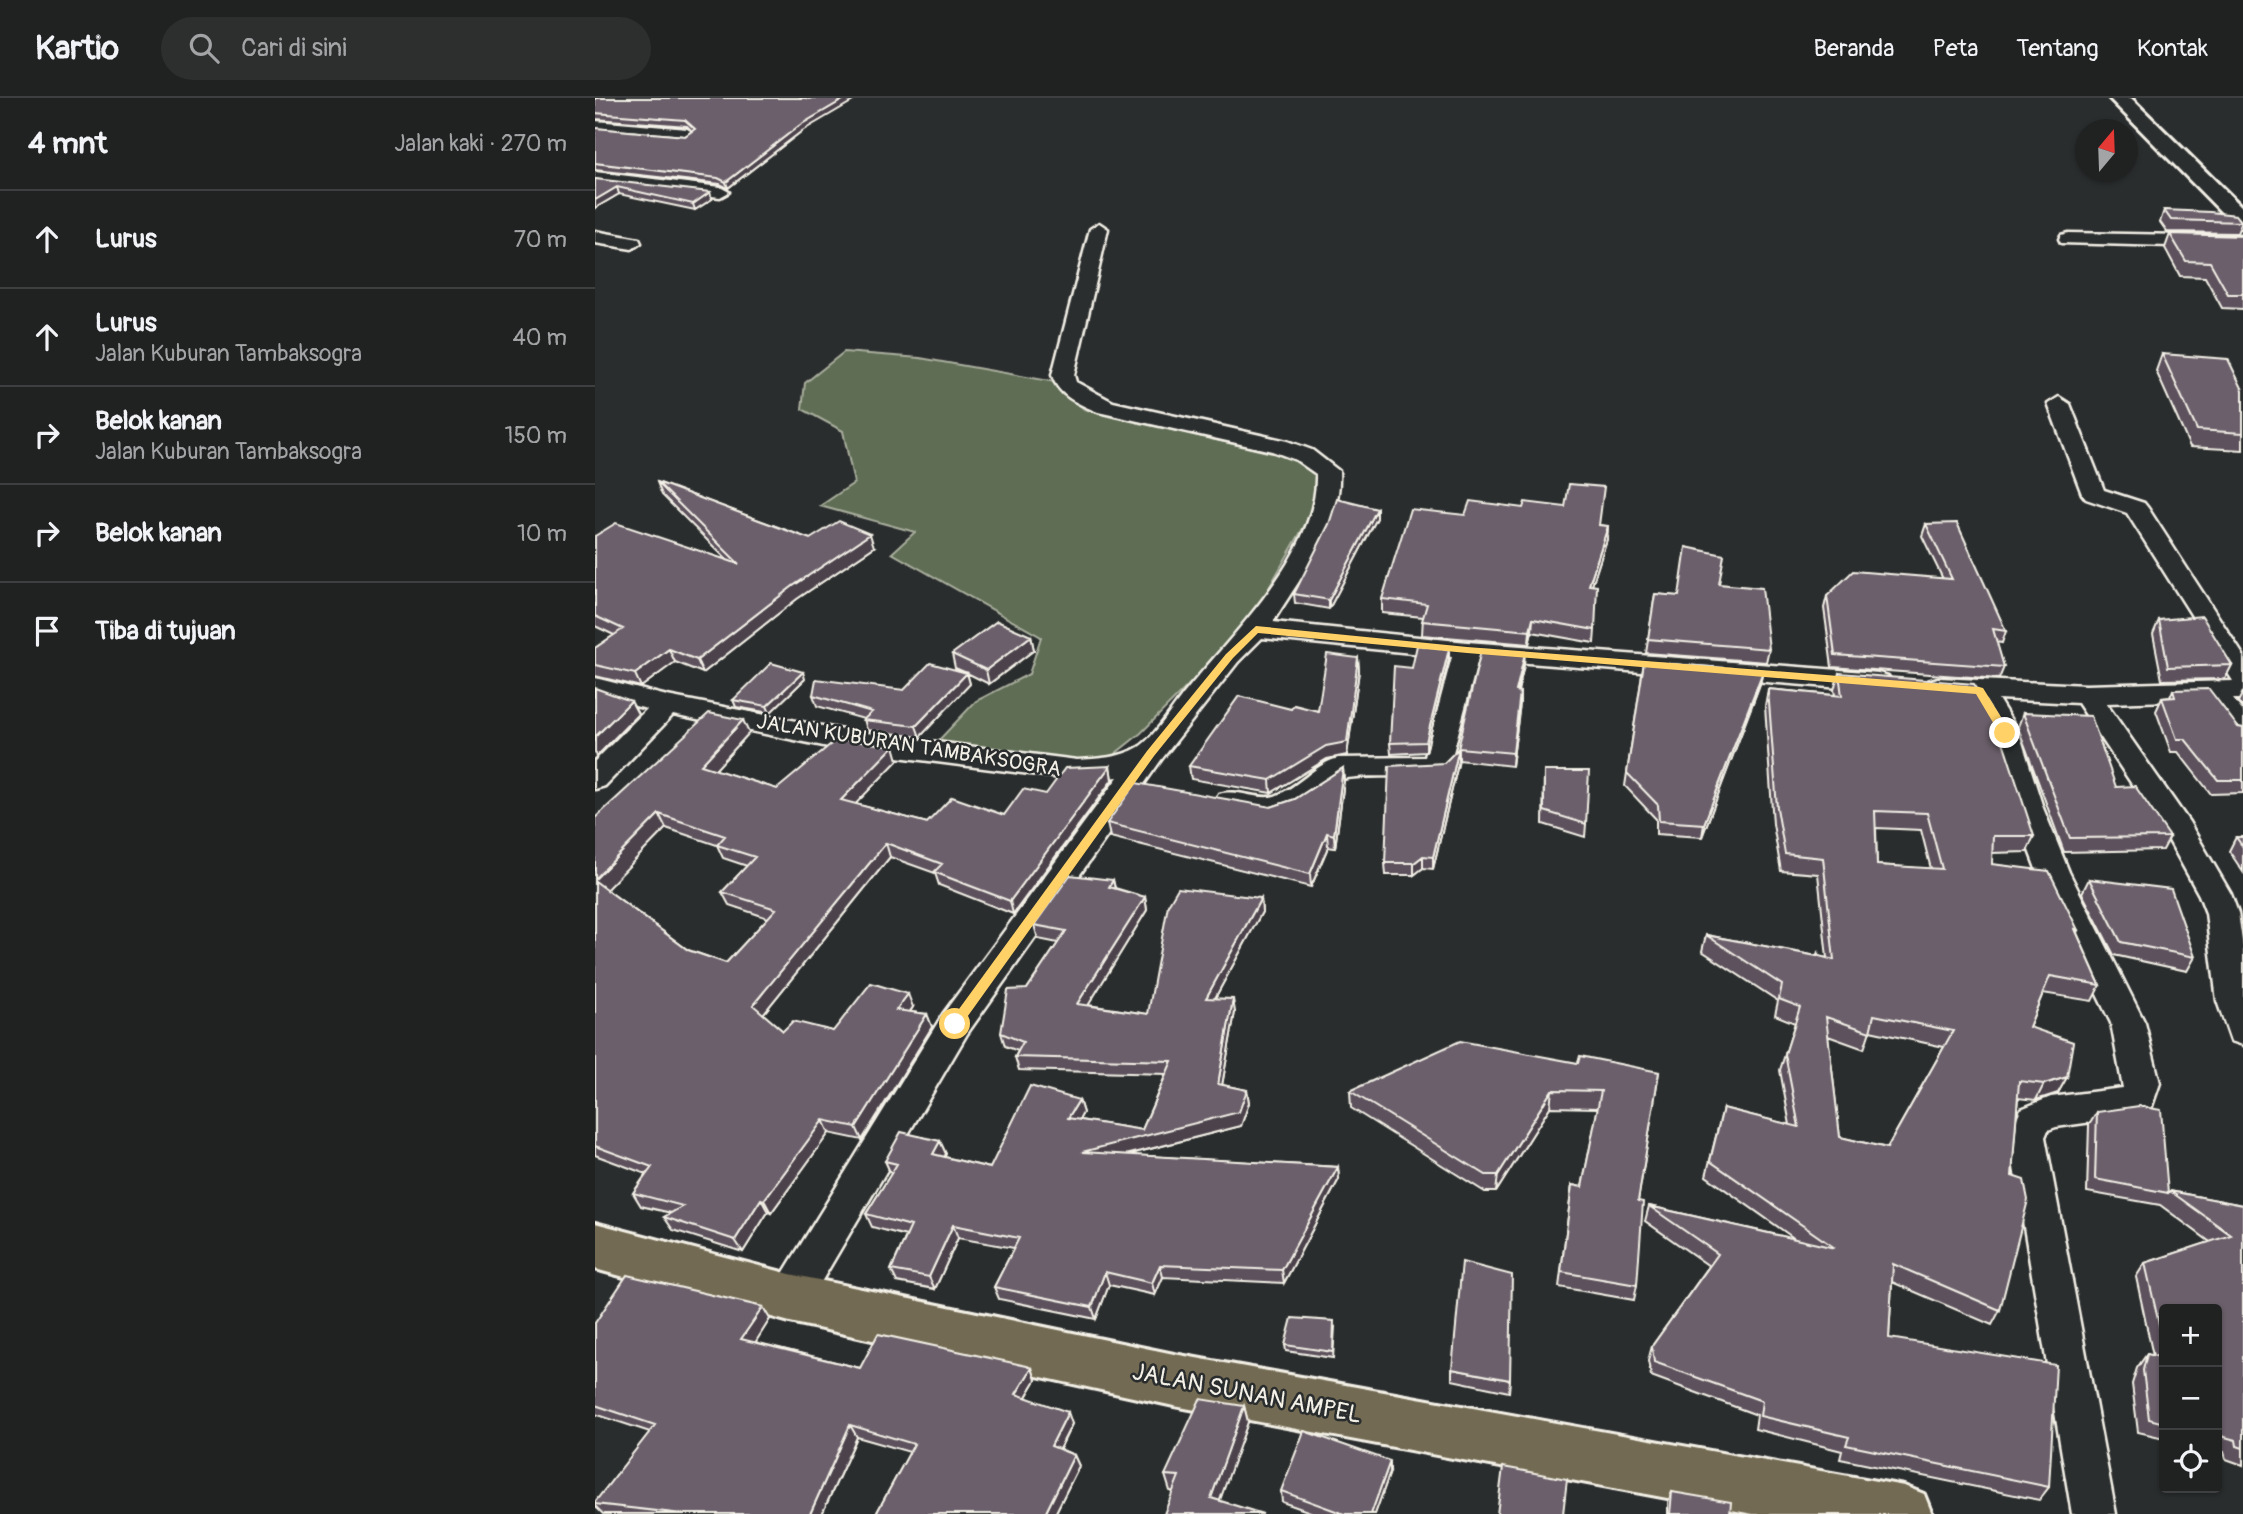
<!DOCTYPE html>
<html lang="id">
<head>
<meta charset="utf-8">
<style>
  body { margin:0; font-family:Pangolin,sans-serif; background:#2d2f2f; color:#f1f3f6 }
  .controls { position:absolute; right:21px; bottom:21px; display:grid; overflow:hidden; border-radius:7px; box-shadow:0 2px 5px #0004 }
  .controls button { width:63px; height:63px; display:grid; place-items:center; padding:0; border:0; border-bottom:2px solid #3d3f40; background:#202222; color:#f1f3f6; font:35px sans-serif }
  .compass { position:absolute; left:1480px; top:21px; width:63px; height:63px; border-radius:50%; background:#202222; box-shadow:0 2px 5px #0004; rotate:19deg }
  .stop { position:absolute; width:21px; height:21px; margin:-16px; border:5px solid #ffd166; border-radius:50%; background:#fff }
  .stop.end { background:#ffd166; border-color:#fff; box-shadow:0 2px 7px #0008 }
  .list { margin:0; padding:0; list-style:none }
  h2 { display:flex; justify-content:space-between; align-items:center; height:91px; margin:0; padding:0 28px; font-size:30px }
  h2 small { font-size:23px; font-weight:400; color:#a2a4a5 }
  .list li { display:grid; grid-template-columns:46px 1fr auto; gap:21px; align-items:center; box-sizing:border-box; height:98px; padding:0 28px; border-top:2px solid #3d3f40 }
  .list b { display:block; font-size:26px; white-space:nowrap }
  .list p { margin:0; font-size:23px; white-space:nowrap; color:#a2a4a5 }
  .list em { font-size:23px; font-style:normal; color:#a2a4a5 }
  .icon { flex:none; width:38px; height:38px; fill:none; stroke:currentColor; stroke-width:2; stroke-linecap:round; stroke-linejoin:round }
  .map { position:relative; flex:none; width:1648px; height:1416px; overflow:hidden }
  header { display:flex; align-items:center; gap:42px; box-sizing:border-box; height:98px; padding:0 35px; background:#202222; border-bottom:2px solid #3d3f40 }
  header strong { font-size:33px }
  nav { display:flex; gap:38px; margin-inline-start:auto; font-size:24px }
  .search { width:490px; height:63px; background:#2d2f2f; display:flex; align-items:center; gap:18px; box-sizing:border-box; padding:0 24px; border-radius:38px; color:#a2a4a5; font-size:26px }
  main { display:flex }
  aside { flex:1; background:#202222 }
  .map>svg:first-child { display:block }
  .green { fill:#5f6d54; stroke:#aaaf9e; stroke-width:2 }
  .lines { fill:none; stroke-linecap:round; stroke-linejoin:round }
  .street-casing { stroke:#f4f1e8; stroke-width:5 }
  .secondary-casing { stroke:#f4f1e8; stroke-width:6 }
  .primary-casing { stroke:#f4f1e8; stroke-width:6 }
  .street { fill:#2a2d2e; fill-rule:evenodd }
  .secondary { fill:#2a2d2e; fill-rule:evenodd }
  .primary { fill:#736b52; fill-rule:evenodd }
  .wall { fill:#5c515c; stroke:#f4f1e8; stroke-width:2; fill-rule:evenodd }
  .shaded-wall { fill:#4b424b; stroke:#f4f1e8; stroke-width:2 }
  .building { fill:#6b5e6b; stroke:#f4f1e8; stroke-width:2; fill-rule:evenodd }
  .route { fill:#ffd166 }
  .labels { text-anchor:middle; stroke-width:5; stroke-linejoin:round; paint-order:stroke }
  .street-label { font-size:21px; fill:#f4f1e8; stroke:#2a2d2e }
  .near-street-label { font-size:24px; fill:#f4f1e8; stroke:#2a2d2e }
</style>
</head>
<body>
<header>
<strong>Kartio</strong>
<div class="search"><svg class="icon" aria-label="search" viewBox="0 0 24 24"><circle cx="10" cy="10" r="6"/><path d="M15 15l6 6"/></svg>Cari di sini</div>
<nav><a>Beranda</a><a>Peta</a><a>Tentang</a><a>Kontak</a></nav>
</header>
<main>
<aside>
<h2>4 mnt<small>Jalan kaki · 270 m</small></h2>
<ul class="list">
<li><svg class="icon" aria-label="ahead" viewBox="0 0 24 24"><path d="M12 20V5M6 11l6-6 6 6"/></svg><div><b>Lurus</b></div><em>70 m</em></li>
<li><svg class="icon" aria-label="ahead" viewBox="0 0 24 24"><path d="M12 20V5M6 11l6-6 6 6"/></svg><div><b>Lurus</b><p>Jalan Kuburan Tambaksogra</p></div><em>40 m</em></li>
<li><svg class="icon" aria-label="right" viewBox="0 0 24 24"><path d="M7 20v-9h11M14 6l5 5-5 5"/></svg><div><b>Belok kanan</b><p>Jalan Kuburan Tambaksogra</p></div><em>150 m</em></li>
<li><svg class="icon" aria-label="right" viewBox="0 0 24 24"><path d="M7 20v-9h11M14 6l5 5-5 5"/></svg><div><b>Belok kanan</b></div><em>10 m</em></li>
<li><svg class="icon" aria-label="arrive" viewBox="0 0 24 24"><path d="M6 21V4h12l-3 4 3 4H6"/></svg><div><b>Tiba di tujuan</b></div></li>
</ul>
</aside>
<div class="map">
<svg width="1648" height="1416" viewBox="0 0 1648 1416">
  <rect width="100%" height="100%" fill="#2a2d2e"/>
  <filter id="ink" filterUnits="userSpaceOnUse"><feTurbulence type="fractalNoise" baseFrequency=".0143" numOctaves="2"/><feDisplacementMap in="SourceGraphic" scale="14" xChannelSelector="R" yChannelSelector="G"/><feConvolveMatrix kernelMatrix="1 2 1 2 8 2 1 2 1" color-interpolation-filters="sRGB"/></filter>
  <g filter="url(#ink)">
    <path class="green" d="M249 254 325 260 460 284 489 311 707 362 726 375 730 392 652 528 546 635 516 659 487 664 342 644 381 603 434 576 446 539 297 455 320 434 225 408 259 385 248 333 207 311 210 285Z"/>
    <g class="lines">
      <defs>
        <path id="street" d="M206 0H225L217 5Z
          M0 23 92 31 100 36 92 41 0 33Z
          M0 74 125 89 134 94 125 99 0 84Z
          M504 125 513 131 479 277 481 284 518 304 692 343 717 352 744 373C747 431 706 477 678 524L872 544 1283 575 1293 578 1297 584 1293 590 1283 593 883 561 853 673C819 683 786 675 752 680 743 681 732 691 724 696 688 721 666 723 624 710L619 703 624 696C642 690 663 703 680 698 703 690 719 667 743 660L830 659 857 559 667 540 643 564 566 662 372 936 209 1213 195 1218 181 1213 175 1200 181 1187 348 916 523 679 482 682 248 652 78 617 10 688 0 691V663L52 611 0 598V580L72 598 248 632 482 662C503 661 525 660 544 649 559 640 580 606 592 592 638 535 724 454 721 376L701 362 677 353 503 314C484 306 463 298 457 277L495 131Z
          M0 133 44 141 46 145 37 151 0 145Z
          M1473 135 1648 138V150L1466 145 1464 141 1466 137Z
          M1464 299 1475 306 1509 392 1549 405 1553 410 1648 557V601H1638L1648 614V644L1638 641 1609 602 1511 605 1594 724 1636 796 1643 815 1648 850V947L1636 943 1622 903 1611 815 1604 797 1572 739 1483 605 1403 601 1424 635 1448 710 1474 774 1550 925 1565 985 1556 1011 1533 1019 1461 1029 1453 1032 1450 1039 1521 1416H1477L1414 1039 1426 1011 1456 999 1528 990 1516 925 1443 776 1418 710 1396 635 1375 599 1333 595 1329 589 1333 583 1343 580 1491 587 1638 583 1532 415 1491 401 1487 396 1453 306Z"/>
        <path id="secondary" d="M1514 0H1536L1648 110V130L1640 128Z"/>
        <path id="primary" d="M0 1125 195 1176 579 1256 1309 1388 1329 1396 1337 1416H1158L579 1308 195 1224 0 1171Z"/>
      </defs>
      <use href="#street" class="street-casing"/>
      <use href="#secondary" class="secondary-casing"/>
      <use href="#primary" class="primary-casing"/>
      <use href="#street" class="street"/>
      <use href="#secondary" class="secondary"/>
      <use href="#primary" class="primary"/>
    </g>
    <path class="wall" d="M0 0 207 33 133 90 125 86 0 72V30L90 38 97 33 92 28 0 21Z
      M0 81 117 101 100 112 24 96 0 110Z
      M1569 112 1647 124 1642 135 1572 134 1565 124Z
      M1575 136 1648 138V211L1627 210 1610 179 1585 178 1570 150Z
      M1567 256 1648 292V352L1595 349 1561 273Z
      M62 384 215 441 279 449 202 501 108 575 80 564 46 589 0 578V550L19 537 0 528V438L132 462 67 397Z
      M782 411V420L734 511 700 505 699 496Z
      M870 417 1013 428 1012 441 997 487 1000 532 999 545 937 534 934 546 827 537 828 519 787 515V501Z
      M1331 426 1411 533 1407 545 1401 544 1409 569 1404 581 1237 569 1229 510 1232 498 1348 481 1327 438Z
      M1124 486 1174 551 1171 564 1051 555 1060 496 1084 498Z
      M1564 522 1637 567 1630 581 1567 582 1558 536Z
      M436 538 439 552 394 586 372 575 375 586 325 639 272 632 269 621 222 608 218 597 309 592 372 575 360 570 357 556Z
      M763 560 764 573 752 657 732 661 676 695 596 681 594 668 696 611 723 613Z
      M854 561 831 654 796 656 795 645 817 570Z
      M1049 564 1168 573 1165 586 1107 739 1061 736V721L1030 688Z
      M929 567 923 593 925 594V605L917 668 864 662 838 771 828 770 819 777H791L790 765 849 665 863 651Z
      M1244 575 1439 738 1432 754 1397 755V766L1483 832 1482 835 1505 887 1497 903 1448 895 1434 929 1472 979 1463 995 1441 1002 1423 1000 1405 1212 1397 1227 1297 1184 1294 1240 1454 1389 1444 1402 1245 1361 1247 1353 1160 1331 1162 1317 1056 1278 1053 1263 1057 1248 1114 1168 1050 1123 1054 1108 1200 1141 1111 1078 1128 1010 1195 1027 1185 972 1200 925 1180 917 1183 903 1107 853 1111 837 1232 860 1223 776 1186 773 1178 726 1170 608 1173 591 1240 597 1239 592ZM1281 730 1326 732 1336 771 1282 767ZM1275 933 1349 949 1292 1050 1245 1039 1233 938 1269 951Z
      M210 581 175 615 141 609 138 602Z
      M1578 592 1643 629 1648 630V695L1616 696 1583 654H1576L1561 613 1567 600 1575 599Z
      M1648 594V610L1643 604Z
      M1428 615 1521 689 1575 739 1568 752 1469 754 1423 629Z
      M154 635 120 672 182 691 303 662 260 706 332 725 409 717 451 696 515 668 517 682 418 816 344 787 340 775 295 759 168 916 188 933H238L318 909 315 914 332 916 337 929 267 1042 234 1035 176 1115 173 1114 148 1154 78 1132 69 1119 76 1115 46 1108 38 1095 51 1076 0 1057V720ZM71 730 122 747 128 760 152 768 127 794 134 807 173 820 131 865 93 852 11 791Z
      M748 670 749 683 740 750 733 749 716 789 515 739 512 725 676 709 700 701Z
      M949 673 991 726 990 739 948 726Z
      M1641 739H1648V774L1634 753Z
      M1494 781 1600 859 1592 873 1519 857 1487 795Z
      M518 782 520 790 550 799 552 812 493 907 553 916 666 800 667 814 620 900 640 914 627 987 652 992 654 1005 646 1028 532 1057 743 1069 744 1081 689 1185 568 1179 560 1197 514 1187 501 1221 404 1201 399 1189 419 1150 363 1140 340 1191 302 1184 296 1172 311 1138 277 1129 271 1116 296 1076 290 1063 345 1043 351 1056 349 1059 395 1070 484 1002 488 1015 484 1022 547 1032 571 976 424 972 420 959 423 953 410 948 406 935 432 891 463 845 443 841 439 827Z
      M983 965 1064 974 1043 1103 1042 1187 1039 1202 964 1189 977 1087 987 1089 1003 1010 955 1009 901 1094H890L756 1010 755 993Z
      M1502 1014 1573 1095 1575 1093 1648 1107V1367L1631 1361 1629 1354 1622 1353V1211H1569V1340L1543 1334 1537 1286 1542 1270 1552 1256 1558 1258 1541 1179 1550 1165 1615 1144 1565 1107 1492 1094 1494 1027Z
      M175 1221 160 1244 265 1270H437L441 1282 431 1299 477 1326 465 1351 479 1357 484 1368 460 1416H281L315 1354 262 1339 227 1416H8L0 1408V1404L55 1334 0 1316V1225Z
      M740 1229 738 1260 691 1253 690 1247Z
      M857 1271 915 1282 914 1294 857 1282Z
      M649 1308 653 1324 624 1403 575 1393 570 1377Z
      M795 1374 780 1416H721L687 1404 686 1393Z
      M1077 1394 1135 1416H1073V1404Z"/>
    <path class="shaded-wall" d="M251 0H263L207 33 133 90 131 84 205 27Z
      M22 89 24 96 0 110V102Z
      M115 94 117 101 100 112 98 106Z
      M782 411V420L734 511V502Z
      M1013 428 1012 441 993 500 994 487Z
      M275 436 279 449 202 501 108 575 102 562 198 488Z
      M938 521 937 534 934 546 935 533Z
      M436 538 439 552 394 586 391 572Z
      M74 551 80 564 46 589 40 576Z
      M854 551V561L831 654V644Z
      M930 555 929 567 920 605 921 593Z
      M763 560 764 573 752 657 732 661 676 695 675 682Z
      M1168 573 1165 586 1107 739 1109 726Z
      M208 574 210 581 175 615 172 608Z
      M372 575 375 586 325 639 321 628Z
      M925 594V605L917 668 918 655Z
      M36 603 43 616 2 658 0 654V639Z
      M148 622 154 635 112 681 106 667Z
      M299 648 303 662 251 716 246 702Z
      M864 650V662L838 771V759Z
      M515 668 517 682 418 816 415 803Z
      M748 670 749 683 740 750 739 737Z
      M64 716 71 730 7 796 0 784V781Z
      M732 735 733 749 716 789 715 776Z
      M291 745 295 759 165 920 158 907Z
      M828 758V770L819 777V765Z
      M518 782 521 796 514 789Z
      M550 799 552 812 486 919 482 906Z
      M666 800 667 814 613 913 611 900Z
      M313 896 318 909 307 925 301 912Z
      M638 901 640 914 625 999 623 986Z
      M332 916 337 929 267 1042 261 1029Z
      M1472 979 1463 995 1441 1002 1449 986Z
      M652 992 654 1005 646 1028 491 1067 487 1054Z
      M957 992 955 1009 901 1094 903 1077Z
      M484 1002 488 1015 477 1034 473 1020Z
      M228 1022 234 1035 176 1115 169 1102Z
      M345 1043 351 1056 343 1069 338 1056Z
      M743 1069 744 1081 689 1185 687 1172Z
      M166 1101 173 1114 148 1154 140 1142Z
      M358 1127 363 1140 340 1191 334 1179Z
      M565 1167 568 1179 560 1197 557 1185Z
      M510 1174 514 1187 501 1221 497 1209Z
      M168 1209 175 1221 155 1253 146 1241Z
      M437 1270 441 1282 426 1307 421 1296Z
      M649 1308 653 1324 620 1416 616 1400Z
      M473 1314 477 1326 460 1359 456 1348Z
      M255 1327 262 1339 227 1416H215Z
      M479 1357 484 1368 460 1416H450Z
      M795 1363V1374L780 1416H776Z"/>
    <path class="building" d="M0 0H211L214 1 217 0H251L205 27 131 84 123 80 0 65V30L90 38 100 31 90 22 0 15Z
      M0 81 115 94 98 106 22 89 0 102Z
      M1569 112 1615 114 1641 117 1647 124 1576 122Z
      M1575 136 1648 138V196H1633L1615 164 1591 163Z
      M1567 256 1633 261 1648 292V335L1602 332Z
      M62 384 215 441 244 423 275 436 198 488 102 562 74 551 40 576 0 567V550L28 531 0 518V438L21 425 144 466Z
      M974 386 1009 389 1004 427 1013 428 994 487 1002 488 1000 532 938 521 935 533 827 523 832 506 787 501 815 411 870 417 875 403 928 410 930 404 970 409Z
      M742 401 782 411 734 502 699 496 734 426Z
      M1362 425 1411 533 1398 531 1409 569 1240 557 1232 498 1258 473 1357 481 1331 426Z
      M1091 449 1129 457 1124 486 1167 490 1174 551 1053 541 1060 496 1084 498Z
      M1607 518 1637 567 1573 569 1564 522Z
      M402 523 436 538 391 572 357 556Z
      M822 547 854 551 831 644 795 645 799 568 817 570Z
      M886 552 930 555 921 593 925 594 918 655 864 650 838 759 828 758 819 765H790L794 668 849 665 863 651Z
      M732 556 763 560 752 644 731 648 675 682 594 668 644 598 696 611 699 607 723 613Z
      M1049 564 1168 573 1109 726 1064 723 1063 707 1032 675Z
      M176 565 208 574 172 608 138 602Z
      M335 565 372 575 321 628 268 622 277 614 218 597 221 581 309 592Z
      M1244 575 1379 586 1400 619 1439 738H1398L1397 766 1454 773 1483 832 1480 831 1505 887 1455 878 1434 929 1478 944 1472 979 1449 986 1424 983 1417 1078 1429 1082 1433 1102 1405 1212 1298 1166 1294 1240 1461 1267 1454 1389 1251 1347 1254 1339 1165 1318 1167 1303 1059 1264 1057 1248 1123 1156 1054 1108 1240 1150 1115 1063 1128 1010 1204 1029 1190 956 1205 909 1184 901 1187 887 1111 837 1222 858 1223 853 1224 858 1239 862 1228 760 1190 756 1182 710 1173 591 1247 598ZM1280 713 1332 715 1347 771 1282 767ZM1279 917 1358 933 1292 1050 1245 1039 1231 919 1275 934Z
      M0 590 36 603 0 639Z
      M1614 591 1643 629 1648 630V682H1623L1590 641H1582L1567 600 1580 599 1578 592Z
      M114 615 148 622 106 667 182 691 242 641 299 648 246 702 332 725 357 699 409 717 428 691 451 696 470 670 515 668 415 803 339 774 347 766 291 745 158 907 188 933 198 923 238 933 276 885 313 896 301 912 332 916 261 1029 228 1022 169 1102 166 1101 140 1142 69 1119 88 1108 38 1095 57 1069 0 1048V783L93 852 131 865 181 811 127 794 160 759 122 747 130 738 64 716 0 781V720Z
      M1428 615 1496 618 1521 689 1540 688 1575 739 1475 740Z
      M748 670 739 737 732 735 715 776 512 725 541 685 676 709 700 701Z
      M949 673H994L991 726 949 713Z
      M1641 739H1648V749Z
      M475 777 518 782 514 789 550 799 482 906 553 916 573 807 583 790 666 800 611 900 638 901 623 986 652 992 644 1014 487 1054 743 1069 687 1172 565 1167 557 1185 510 1174 497 1209 399 1189 424 1140 358 1127 334 1179 296 1172 316 1128 271 1116 302 1066 290 1063 306 1034 345 1043 338 1056 395 1070 435 988 484 1002 473 1020 547 1032 577 963 420 959 428 944 406 935 413 892 432 891 471 833 439 827Z
      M1494 781 1576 791 1600 859 1526 844Z
      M865 943 983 965 985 958 1064 974 1043 1103 1048 1104 1042 1187 966 1174 977 1087 987 1089 1006 993 957 992 903 1077H891L755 993Z
      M1544 1008 1566 1012 1573 1095 1500 1081 1502 1014Z
      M1575 1093 1648 1107V1350L1642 1348 1641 1342 1622 1337V1211H1569V1248L1550 1165 1636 1137Z
      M867 1164 917 1177 915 1282 857 1271Z
      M32 1177 168 1209 146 1241 265 1270 283 1236 432 1268 437 1270 421 1296 473 1314 456 1348 479 1357 450 1416H281L319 1346 255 1327 215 1416H88L0 1406V1404L60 1327 0 1307V1225Z
      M697 1220 739 1223 738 1254 690 1247Z
      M1552 1256 1569 1260V1325L1554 1321 1548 1272Z
      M605 1301 649 1308 616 1400 668 1416H569L584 1378 570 1377Z
      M709 1333 795 1363 776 1416H749L686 1393Z
      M908 1369 972 1381 968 1416H902Z
      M1077 1394 1136 1404 1135 1416H1075Z"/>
  </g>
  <path class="route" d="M661 528 872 549 1384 589 1388 590 1416 635 1406 638 1381 596 872 555 663 535 638 560 559 658 365 929H356V922L552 653 631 556Z"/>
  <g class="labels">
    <g class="street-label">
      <text transform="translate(314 647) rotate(9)" y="7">JALAN KUBURAN TAMBAKSOGRA</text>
    </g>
    <g class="near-street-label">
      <text transform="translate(652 1295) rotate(11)" y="8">JALAN SUNAN AMPEL</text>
    </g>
  </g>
</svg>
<div class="controls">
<button>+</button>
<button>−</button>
<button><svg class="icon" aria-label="locate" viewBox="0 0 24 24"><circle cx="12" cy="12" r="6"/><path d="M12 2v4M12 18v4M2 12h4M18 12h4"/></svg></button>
</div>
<svg class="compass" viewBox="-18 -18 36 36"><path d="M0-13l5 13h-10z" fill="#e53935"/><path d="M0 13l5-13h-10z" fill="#a2a4a5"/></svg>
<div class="stop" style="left:360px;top:926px"></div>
<div class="stop end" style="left:1410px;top:635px"></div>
</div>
</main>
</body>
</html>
